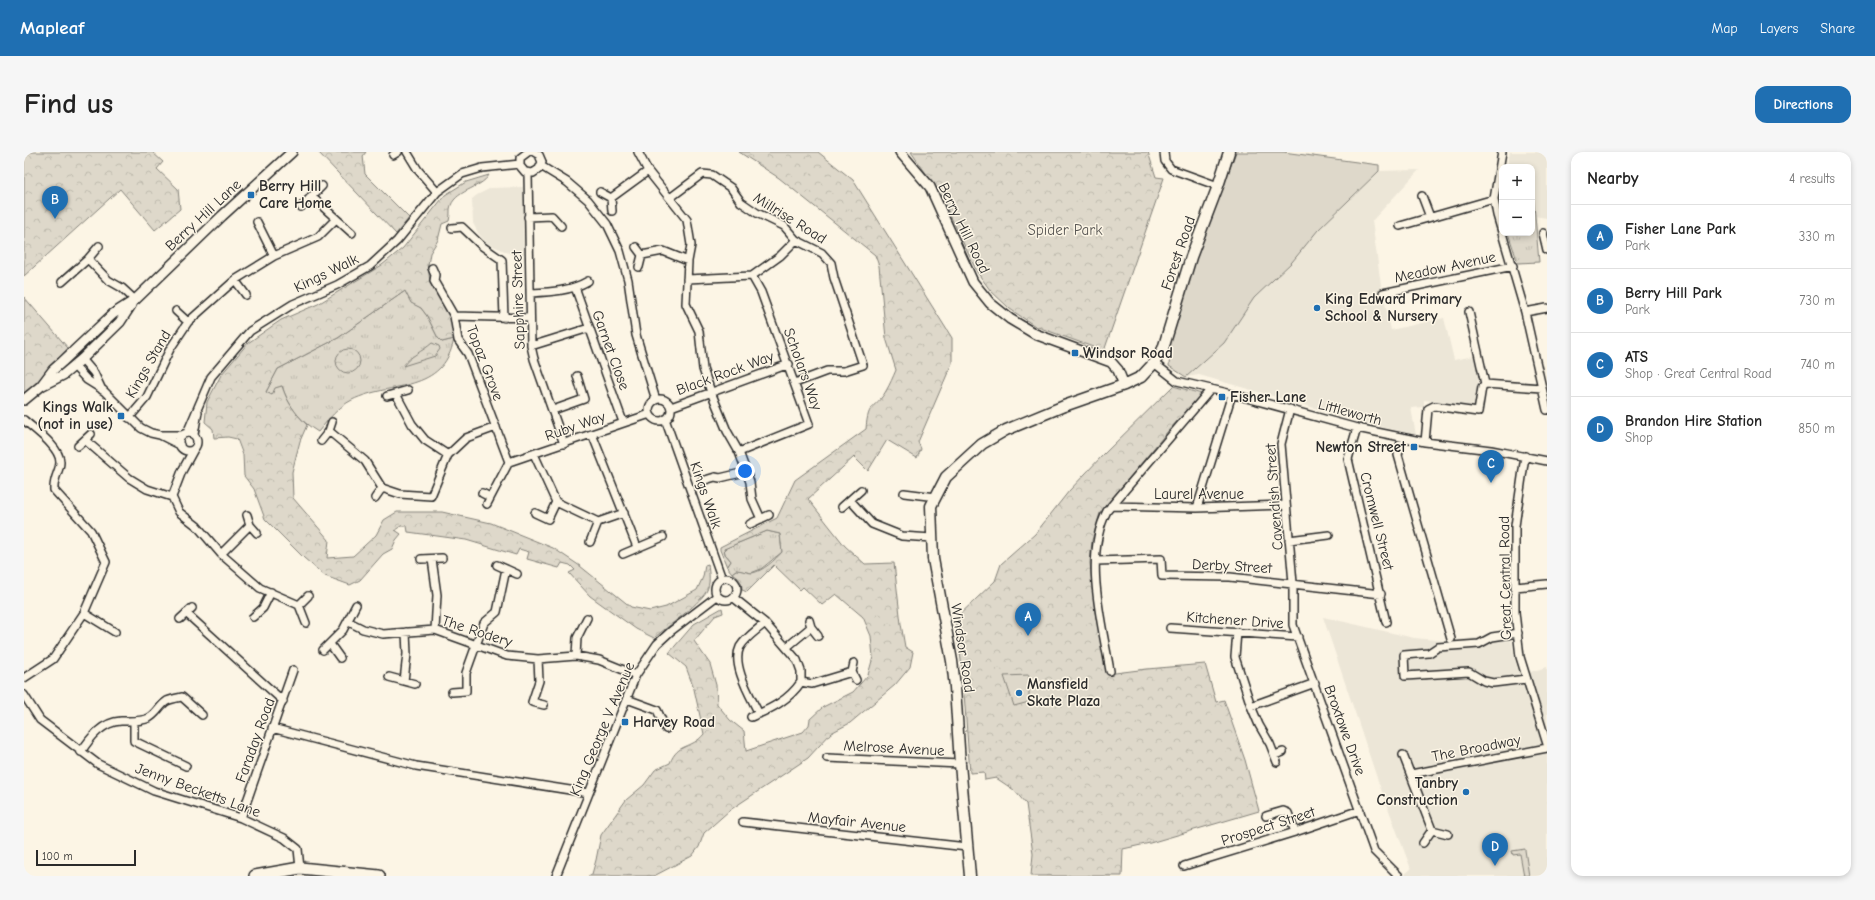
<!DOCTYPE html>
<html lang="en">
<head>
<meta charset="utf-8">
<style>
  body { margin:0; font-family:"Comic Neue",sans-serif; background:#f6f6f6; color:#222 }
  .controls { position:absolute; right:12px; top:12px; display:grid; overflow:hidden; border-radius:8px; box-shadow:0 2px 6px #0003 }
  .controls button { width:36px; height:36px; display:grid; place-items:center; padding:0; border:0; border-bottom:1px solid #e0e0e0; background:#fff; color:#222; font:20px sans-serif }
  .scale { position:absolute; left:12px; bottom:10px; width:100px; box-sizing:border-box; padding-left:4px; border:2px solid #2b2b2b; border-top:0; font-size:11px; line-height:14px; white-space:nowrap; color:#2b2b2b; -webkit-text-stroke:3px #fcf5e5; paint-order:stroke }
  .you { position:absolute; left:721px; top:319px; width:14px; height:14px; margin:-10px; border:3px solid #fff; border-radius:50%; background:#1a73e8; box-shadow:0 0 0 6px #1a73e833 }
  .badge { display:grid; place-items:center; width:26px; height:26px; border-radius:50%; background:#1f6fb2; color:#fff; font-size:13px; font-weight:700 }
  .pin { position:absolute; translate:-50% -33px; filter:drop-shadow(0 1px 2px #0008) }
  .pin::after { content:''; position:absolute; top:21px; width:14px; height:12px; background:inherit; clip-path:polygon(0 0,100% 0,50% 100%) }
  .list { margin:0; padding:0; list-style:none }
  h2 { display:flex; justify-content:space-between; align-items:center; height:52px; margin:0; padding:0 16px; font-size:17px }
  h2 small { font-size:13px; font-weight:400; color:#767676 }
  .list li { display:grid; grid-template-columns:26px 1fr auto; gap:12px; align-items:center; box-sizing:border-box; height:64px; padding:0 16px; border-top:1px solid #e0e0e0 }
  .list b { display:block; font-size:15px; white-space:nowrap }
  .list p { margin:0; font-size:13px; white-space:nowrap; color:#767676 }
  .list em { font-size:13px; font-style:normal; color:#767676 }
  .map { position:relative; flex:none; width:1523px; height:724px; overflow:hidden; border-radius:12px }
  header { display:flex; align-items:center; gap:24px; box-sizing:border-box; height:56px; padding:0 20px; background:#1f6fb2; color:#fff }
  header strong { font-size:19px }
  nav { display:flex; gap:22px; margin-inline-start:auto; font-size:14px }
  .intro { display:flex; align-items:center; justify-content:space-between; box-sizing:border-box; height:96px; padding:0 24px }
  h1 { margin:0; font-size:28px }
  .button { padding:10px 18px; border-radius:12px; background:#1f6fb2; color:#fff; font-size:14px; font-weight:700 }
  main { display:flex; gap:24px; padding:0 24px }
  aside { flex:1; background:#fff; border-radius:12px; box-shadow:0 2px 6px #0003 }
  .map>svg:first-child { display:block }
  .built { fill:#ece6d7 }
  .grass { fill:url(#grass-tufts); stroke:#84827a }
  .forest { fill:url(#forest-crowns); stroke:#84827a }
  .garden { fill:#ded8ca; stroke:#84827a }
  .lines { fill:none; stroke-linecap:round; stroke-linejoin:round }
  .minor-casing { stroke:#2b2b2b; stroke-width:10 }
  .tertiary-casing { stroke:#2b2b2b; stroke-width:12 }
  .secondary-casing { stroke:#2b2b2b; stroke-width:13 }
  .primary-casing { stroke:#2b2b2b; stroke-width:14 }
  .minor { stroke:#fcf5e5; stroke-width:7 }
  .tertiary { stroke:#fcf5e5; stroke-width:9 }
  .secondary { stroke:#fcf5e5; stroke-width:10 }
  .primary { stroke:#fcf5e5; stroke-width:11 }
  .poi-dot { fill:#1f6fb2; stroke:#fcf5e5; stroke-width:1.5 }
  .labels { text-anchor:middle; stroke-width:3; stroke-linejoin:round; paint-order:stroke }
  .poi-label { font-size:15px; font-weight:bold; fill:#2b2b2b; stroke:#fcf5e5; text-anchor:start }
  .street-label { font-size:15px; fill:#2b2b2b; stroke:#fcf5e5 }
  .park-label { font-size:15px; fill:#585653; stroke:#fcf5e5 }
</style>
</head>
<body>
<header>
<strong>Mapleaf</strong>
<nav><a>Map</a><a>Layers</a><a>Share</a></nav>
</header>
<div class="intro"><h1>Find us</h1><a class="button">Directions</a></div>
<main>
<div class="map">
<svg width="1523" height="724" viewBox="0 0 1523 724">
  <defs>
    <pattern id="grass-tufts" width="24" height="20" patternUnits="userSpaceOnUse"><rect width="24" height="20" fill="#ded8ca"/><path d="M3 7l-1-3M5 7V3M7 7l1-3M15 17l-1-3M17 17v-4M19 17l1-3" fill="none" stroke="#bfbaae"/></pattern>
    <pattern id="forest-crowns" width="20" height="18" patternUnits="userSpaceOnUse"><rect width="20" height="18" fill="#ded8ca"/><path d="M2 6a3 3 0 1 1 6 0M12 15a3 3 0 1 1 6 0" fill="none" stroke="#bfbaae"/></pattern>
  </defs>
  <rect width="100%" height="100%" fill="#fcf5e5"/>
  <filter id="ink" filterUnits="userSpaceOnUse"><feTurbulence type="fractalNoise" baseFrequency=".025" numOctaves="2"/><feDisplacementMap in="SourceGraphic" scale="8" xChannelSelector="R" yChannelSelector="G"/><feConvolveMatrix kernelMatrix="1 2 1 2 8 2 1 2 1" color-interpolation-filters="sRGB"/></filter>
  <g filter="url(#ink)">
    <path class="built" d="M1486 0H1523V66L1510 64 1508 15H1483Z
      M1395 18 1348 69 1357 133 1367 178 1420 166 1430 208 1450 204 1455 222 1451 255 1400 248V255L1387 256 1392 283 1357 275 1175 223 1162 225 1200 191 1230 146 1268 110 1294 78 1355 19Z
      M499 35 500 102 489 103 463 91 454 81 449 71 448 47 453 43 467 36Z
      M1299 465 1390 486 1422 489 1460 485 1485 476 1491 508 1496 523 1523 515V724H1383L1381 722 1387 717 1355 632Z"/>
    <path class="grass" d="M1508 29 1515 110 1494 111 1484 81H1508Z
      M381 139 387 150 397 156 403 164 414 186 418 190 430 187C419 242 367 229 328 248 314 255 304 268 294 280 276 269 265 255 258 234L248 243 242 240 254 217 314 186Z
      M743 379 756 382 758 400 737 417 727 421 712 418 708 421 703 415 707 409 701 402 700 397Z"/>
    <path class="forest" d="M0 0H128L139 10 133 17 154 37 156 57 131 78 96 37 0 124Z
      M294 0H342L339 4 341 22 385 66 372 82Z
      M715 0H794L829 28 928 186V211L894 290 897 297 893 306 863 288 844 319 830 305 784 347 821 394 841 412 870 411 877 472 881 495 889 500 886 515 871 533 826 571 807 581 784 606 706 658 680 681 675 695 668 704 630 724H564L568 722 572 708 577 683 602 648 620 633 631 618 646 611C654 590 667 598 680 582L670 537 662 515 645 501 670 472 698 456 699 461 691 464 670 489 686 512 692 533 693 552 706 568 720 579 722 599 779 580 785 573 786 567 799 555 829 540 844 523 849 505 847 484 839 465 812 442 798 453 779 435 776 438 750 413 723 440 718 438C718 429 715 426 708 421L712 418C717 418 724 421 728 421 739 419 751 408 758 400L756 382 743 379 700 397 701 402 707 409 703 415 696 398V395L753 366 771 328 842 277C844 249 851 258 862 239 866 232 869 225 872 218L862 186 855 114 851 103 755 26Z
      M887 0H1124L1132 25 1140 26 1080 199 1011 174 986 157 966 138 953 120 915 40Z
      M465 23C457 37 429 38 426 57 426 61 426 65 425 69L418 72 414 88 406 101 404 113 406 131 426 164 429 176 430 187 418 190 414 186 403 164 397 156 387 151 381 139 314 186 254 217 242 240 248 243 251 236 258 234C263 250 271 261 283 273L276 289 268 320 269 346 305 388 303 406 329 404 352 383 360 368 373 360H418L467 371 529 396 556 414 607 455 626 459 642 455 673 438 679 425 681 413 684 412C685 421 687 432 682 440 673 454 644 474 630 486L612 477 566 444 545 421 551 418 546 413 538 411 535 416 503 407 505 400 495 397 492 403 442 388 384 380 383 374H377L371 378 377 382 372 388 368 397 359 402 336 428 326 433 301 424 280 406 241 367 230 337 220 324 219 303 213 287 204 285 190 286 189 277 181 270 183 250 197 223 224 191 257 168 294 152 358 113 379 96 421 43 442 30Z
      M0 145 44 196 10 234 0 241Z
      M408 191 415 194 416 197 411 204 379 214C387 203 398 200 408 191Z
      M312 209a12 12 0 1 1 24 0a12 12 0 1 1-24 0Z
      M1149 234 1178 242 1144 279 1076 361 1068 388 1066 411 1071 460 1083 522 1123 517 1181 512 1192 550 1200 548 1221 608 1235 659 1126 691 1099 697 1098 724H1007L1009 702 1002 652 990 638 972 626 961 628 960 620 946 621 938 515 931 467 971 429 977 412 1011 382 1045 339 1078 304Z
      M1501 697V698L1505 724H1500L1496 702 1489 703 1488 699Z"/>
    <path class="garden" d="M1212 0H1259L1355 13V19L1294 78 1268 110 1230 146 1200 191 1162 225 1145 214 1147 186 1172 107Z
      M1005 523V550L990 554 980 524Z"/>
    <g class="lines">
      <defs>
        <path id="minor" d="M383 0 394 18 413 40
          M504 0 496 6V14L501 20 509 21 515 17 518 10 515 3 510 0
          M614 0 624 19 663 68 667 93 664 109 662 152 675 179 679 217 687 240 703 279 715 300 726 330 728 347 737 367
          M1140 0 1141 9 1147 17 1194 34
          M369 3 374 0
          M517 14 543 30 564 48 583 72 596 99 604 128 612 183 632 248
          M504 21 507 194 510 207 540 292
          M576 40 587 46 588 59
          M287 44 328 81
          M1398 44 1406 65
          M587 46 624 19
          M646 46 678 22 688 23 707 36 717 50 733 61 760 74 772 88 798 101 807 111 810 126 839 213 820 219H803L771 231
          M277 55 298 34
          M504 65 528 64 537 74
          M233 70 250 104
          M1376 74 1470 47
          M428 76 438 75 458 94 478 108 480 166
          M1478 80 1473 63 1470 47 1478 0
          M1478 81 1501 160 1523 258
          M1519 81 1523 98
          M612 95 618 103 615 115
          M618 103 639 99 664 109
          M64 107 75 94
          M408 116 411 123 410 129 430 164 434 188 444 202 485 310
          M663 127 728 124 756 104 772 88
          M211 128 222 143
          M38 130 64 107 84 128 98 136 111 148
          M551 135 599 270
          M507 141C527 140 547 139 564 129
          M1359 141 1489 114
          M152 159 164 170
          M1445 160 1461 232
          M1501 160 1523 156
          M430 164 506 166
          M507 194 565 176
          M58 207 70 221 78 238
          M1130 211 1153 229 1208 242 1333 276 1401 290 1467 298 1523 309
          M50 214 63 228 79 238 117 276 127 281 136 283H158
          M1461 232 1518 236
          M372 242 388 272 401 288 424 303
          M363 244 384 238
          M625 258a11 11 0 1 1 22 0a11 11 0 1 1-22 0Z
          M647 255 765 212
          M1266 257 1257 292 1269 431V473L1350 699 1375 724
          M529 258 560 247 553 224
          M105 266 123 245 146 197 164 170 211 128 250 104 294 85 311 68
          M641 267 698 427
          M0 268C11 278 36 295 36 310 36 319 29 326 30 338L67 379 82 410 60 461 29 507 0 526
          M1333 276 1324 307 1362 470
          M305 279 341 309 358 336 376 342 407 344 424 303 442 286 472 275
          M155 290a9 9 0 1 1 18 0a9 9 0 1 1-18 0Z
          M163 281 187 225 226 179 269 152 313 133 346 114 373 89 413 40 438 22 458 16 496 12
          M170 282 174 260
          M568 282 613 395
          M136 283 156 293
          M1378 286 1374 303 1427 487
          M61 288 105 326 123 337 148 345
          M297 289 305 279 308 270
          M1401 290 1404 257 1410 254 1454 260 1458 235 1461 232
          M54 294 67 282
          M170 297 158 319 148 345 155 360 173 374 197 402 236 436 275 453 282 471
          M715 300 785 272 737 140 728 124
          M510 302 532 350 574 370 600 361
          M1501 304 1491 374V460L1496 505 1523 592
          M485 310 626 262
          M678 329 691 325 696 326 721 320
          M458 341 466 345
          M880 341 912 345
          M351 346 358 336
          M826 348 848 372 878 384 908 386
          M463 352 485 310
          M1087 354 1173 356 1262 353
          M818 355 837 338
          M1173 356 1208 242
          M511 361 524 367 532 350
          M223 363 226 373 233 381
          M726 372 745 363
          M1265 388 1305 383
          M566 390 574 370
          M197 402 226 373
          M599 402 639 385
          M397 407 418 406
          M408 407 413 443 411 478
          M1072 409 1137 407 1138 424 1206 425 1357 442
          M473 413 493 422
          M691 437a11 11 0 1 1 22 0a11 11 0 1 1-22 0Z
          M1491 435 1523 432
          M710 446 741 471 773 508 777 519V530
          M275 453 284 444
          M60 461 91 480
          M162 461 259 549
          M229 465 239 456 247 440
          M156 467 168 456
          M785 468 787 475 794 484
          M325 470 339 477 359 482 411 478 483 504 514 507 552 504 575 508 612 523
          M1146 476 1274 485
          M1213 480 1211 505 1227 554 1235 573 1246 592 1253 610
          M1494 481 1468 485 1455 492 1414 495 1405 501 1380 503 1381 524 1445 520 1460 529 1469 531 1502 527
          M306 492 316 506
          M763 495 787 475
          M299 498 319 478 332 453
          M552 504 553 486 563 466
          M514 507 515 529 508 550 520 553
          M830 511 828 520 832 528
          M1086 519C1078 471 1059 405 1083 359L1187 237
          M365 525 391 532
          M380 529 383 502 382 480
          M777 530 788 532 828 520
          M428 540 442 539V521L460 471 473 460 482 417
          M0 543 16 568 74 612 130 639 217 666 260 686 274 697 276 716
          M603 547 633 558 642 577
          M1227 554 1291 531
          M735 562C727 545 707 513 716 495 721 486 733 478 741 471
          M727 565C747 557 765 548 777 530
          M110 570V589L162 614
          M248 576 392 614 565 641
          M57 600C66 586 78 570 97 569 106 569 116 570 125 566 133 562 136 553 143 549 147 547 153 546 158 545L178 563
          M1251 603 1259 600
          M1379 603 1408 678
          M803 606 936 612
          M1387 622 1523 596
          M1242 664 1259 659 1264 661 1271 680
          M217 666 269 518
          M719 670 943 695
          M1399 691 1408 678 1424 682
          M1160 714 1271 680 1336 658
          M532 724 612 523 633 492 647 479 693 444"/>
        <path id="tertiary" d="M876 0 906 35 949 130 966 151 986 167 1011 182 1087 210 1094 218 1100 233
          M17 234 29 218 38 210 89 162 111 148 198 64 268 0
          M0 248 17 234 39 223 58 207 96 170 107 153"/>
        <path id="secondary" d="M946 724 936 612 931 535 928 509 909 407 907 354 922 325 958 292 982 278 1040 254 1100 233 1117 225 1130 211 1139 197 1167 105 1194 34 1205 0"/>
        <path id="primary" d="M231 724 276 716 355 724"/>
      </defs>
      <use href="#minor" class="minor-casing"/>
      <use href="#tertiary" class="tertiary-casing"/>
      <use href="#secondary" class="secondary-casing"/>
      <use href="#primary" class="primary-casing"/>
      <use href="#minor" class="minor"/>
      <use href="#tertiary" class="tertiary"/>
      <use href="#secondary" class="secondary"/>
      <use href="#primary" class="primary"/>
    </g>
  </g>
  <g class="poi-dot">
    <rect x="223" y="39" width="8" height="8" rx="2"/>
    <circle cx="1293" cy="156" r="4"/>
    <rect x="1047" y="197" width="8" height="8" rx="2"/>
    <rect x="1194" y="241" width="8" height="8" rx="2"/>
    <rect x="93" y="260" width="8" height="8" rx="2"/>
    <rect x="1386" y="291" width="8" height="8" rx="2"/>
    <circle cx="995" cy="541" r="4"/>
    <rect x="597" y="566" width="8" height="8" rx="2"/>
    <circle cx="1442" cy="640" r="4"/>
  </g>
  <g class="labels">
    <g class="poi-label">
      <text x="235" y="39">Berry Hill<tspan x="235" dy="17">Care Home</tspan></text>
      <text x="1301" y="152">King Edward Primary<tspan x="1301" dy="17">School &amp; Nursery</tspan></text>
      <text x="1059" y="206">Windsor Road</text>
      <text x="1206" y="250">Fisher Lane</text>
      <text x="89" y="260" text-anchor="end">Kings Walk<tspan x="89" dy="17">(not in use)</tspan></text>
      <text x="1382" y="300" text-anchor="end">Newton Street</text>
      <text x="1003" y="537">Mansfield<tspan x="1003" dy="17">Skate Plaza</tspan></text>
      <text x="609" y="575">Harvey Road</text>
      <text x="1434" y="636" text-anchor="end">Tanbry<tspan x="1434" dy="17">Construction</tspan></text>
    </g>
    <g class="street-label">
      <text transform="translate(179 63) rotate(-43)" y="5">Berry Hill Lane</text>
      <text transform="translate(766 66) rotate(32)" y="5">Millrise Road</text>
      <text transform="translate(940 76) rotate(64)" y="5">Berry Hill Road</text>
      <text transform="translate(1154 101) rotate(-71)" y="5">Forest Road</text>
      <text transform="translate(1421 115) rotate(-12)" y="5">Meadow Avenue</text>
      <text transform="translate(302 121) rotate(-26)" y="5">Kings Walk</text>
      <text transform="translate(494 148) rotate(-92)" y="5">Sapphire Street</text>
      <text transform="translate(587 198) rotate(70)" y="5">Garnet Close</text>
      <text transform="translate(461 211) rotate(69)" y="5">Topaz Grove</text>
      <text transform="translate(124 212) rotate(-60)" y="5">Kings Stand</text>
      <text transform="translate(779 217) rotate(70)" y="5">Scholars Way</text>
      <text transform="translate(701 221) rotate(-20)" y="5">Black Rock Way</text>
      <text transform="translate(1326 260) rotate(15)" y="5">Littleworth</text>
      <text transform="translate(551 274) rotate(-19)" y="5">Ruby Way</text>
      <text x="1175" y="347">Laurel Avenue</text>
      <text transform="translate(682 343) rotate(71)" y="5">Kings Walk</text>
      <text transform="translate(1250 345) rotate(-94)" y="5">Cavendish Street</text>
      <text transform="translate(1353 369) rotate(76)" y="5">Cromwell Street</text>
      <text transform="translate(1208 414) rotate(3)" y="5">Derby Street</text>
      <text transform="translate(1481 426) rotate(-91)" y="5">Great Central Road</text>
      <text transform="translate(1211 468) rotate(4)" y="5">Kitchener Drive</text>
      <text transform="translate(453 479) rotate(18)" y="5">The Rodery</text>
      <text transform="translate(939 496) rotate(81)" y="5">Windsor Road</text>
      <text transform="translate(578 577) rotate(-67)" y="5">King George V Avenue</text>
      <text transform="translate(1321 578) rotate(70)" y="5">Broxtowe Drive</text>
      <text transform="translate(231 588) rotate(-70)" y="5">Faraday Road</text>
      <text transform="translate(870 596) rotate(3)" y="5">Melrose Avenue</text>
      <text transform="translate(1452 596) rotate(-11)" y="5">The Broadway</text>
      <text transform="translate(174 638) rotate(20)" y="5">Jenny Becketts Lane</text>
      <text transform="translate(833 670) rotate(6)" y="5">Mayfair Avenue</text>
      <text transform="translate(1244 674) rotate(-18)" y="5">Prospect Street</text>
    </g>
    <g class="park-label">
      <text x="1041" y="83">Spider Park</text>
    </g>
  </g>
</svg>
<div class="controls">
<button>+</button>
<button>−</button>
</div>
<div class="scale">100 m</div>
<div class="you"></div>
<div class="pin badge" style="left:1004px;top:484px">A</div>
<div class="pin badge" style="left:31px;top:67px">B</div>
<div class="pin badge" style="left:1467px;top:331px">C</div>
<div class="pin badge" style="left:1471px;top:714px">D</div>
</div>
<aside>
<h2>Nearby<small>4 results</small></h2>
<ul class="list">
<li><span class="badge">A</span><div><b>Fisher Lane Park</b><p>Park</p></div><em>330 m</em></li>
<li><span class="badge">B</span><div><b>Berry Hill Park</b><p>Park</p></div><em>730 m</em></li>
<li><span class="badge">C</span><div><b>ATS</b><p>Shop · Great Central Road</p></div><em>740 m</em></li>
<li><span class="badge">D</span><div><b>Brandon Hire Station</b><p>Shop</p></div><em>850 m</em></li>
</ul>
</aside>
</main>
</body>
</html>
